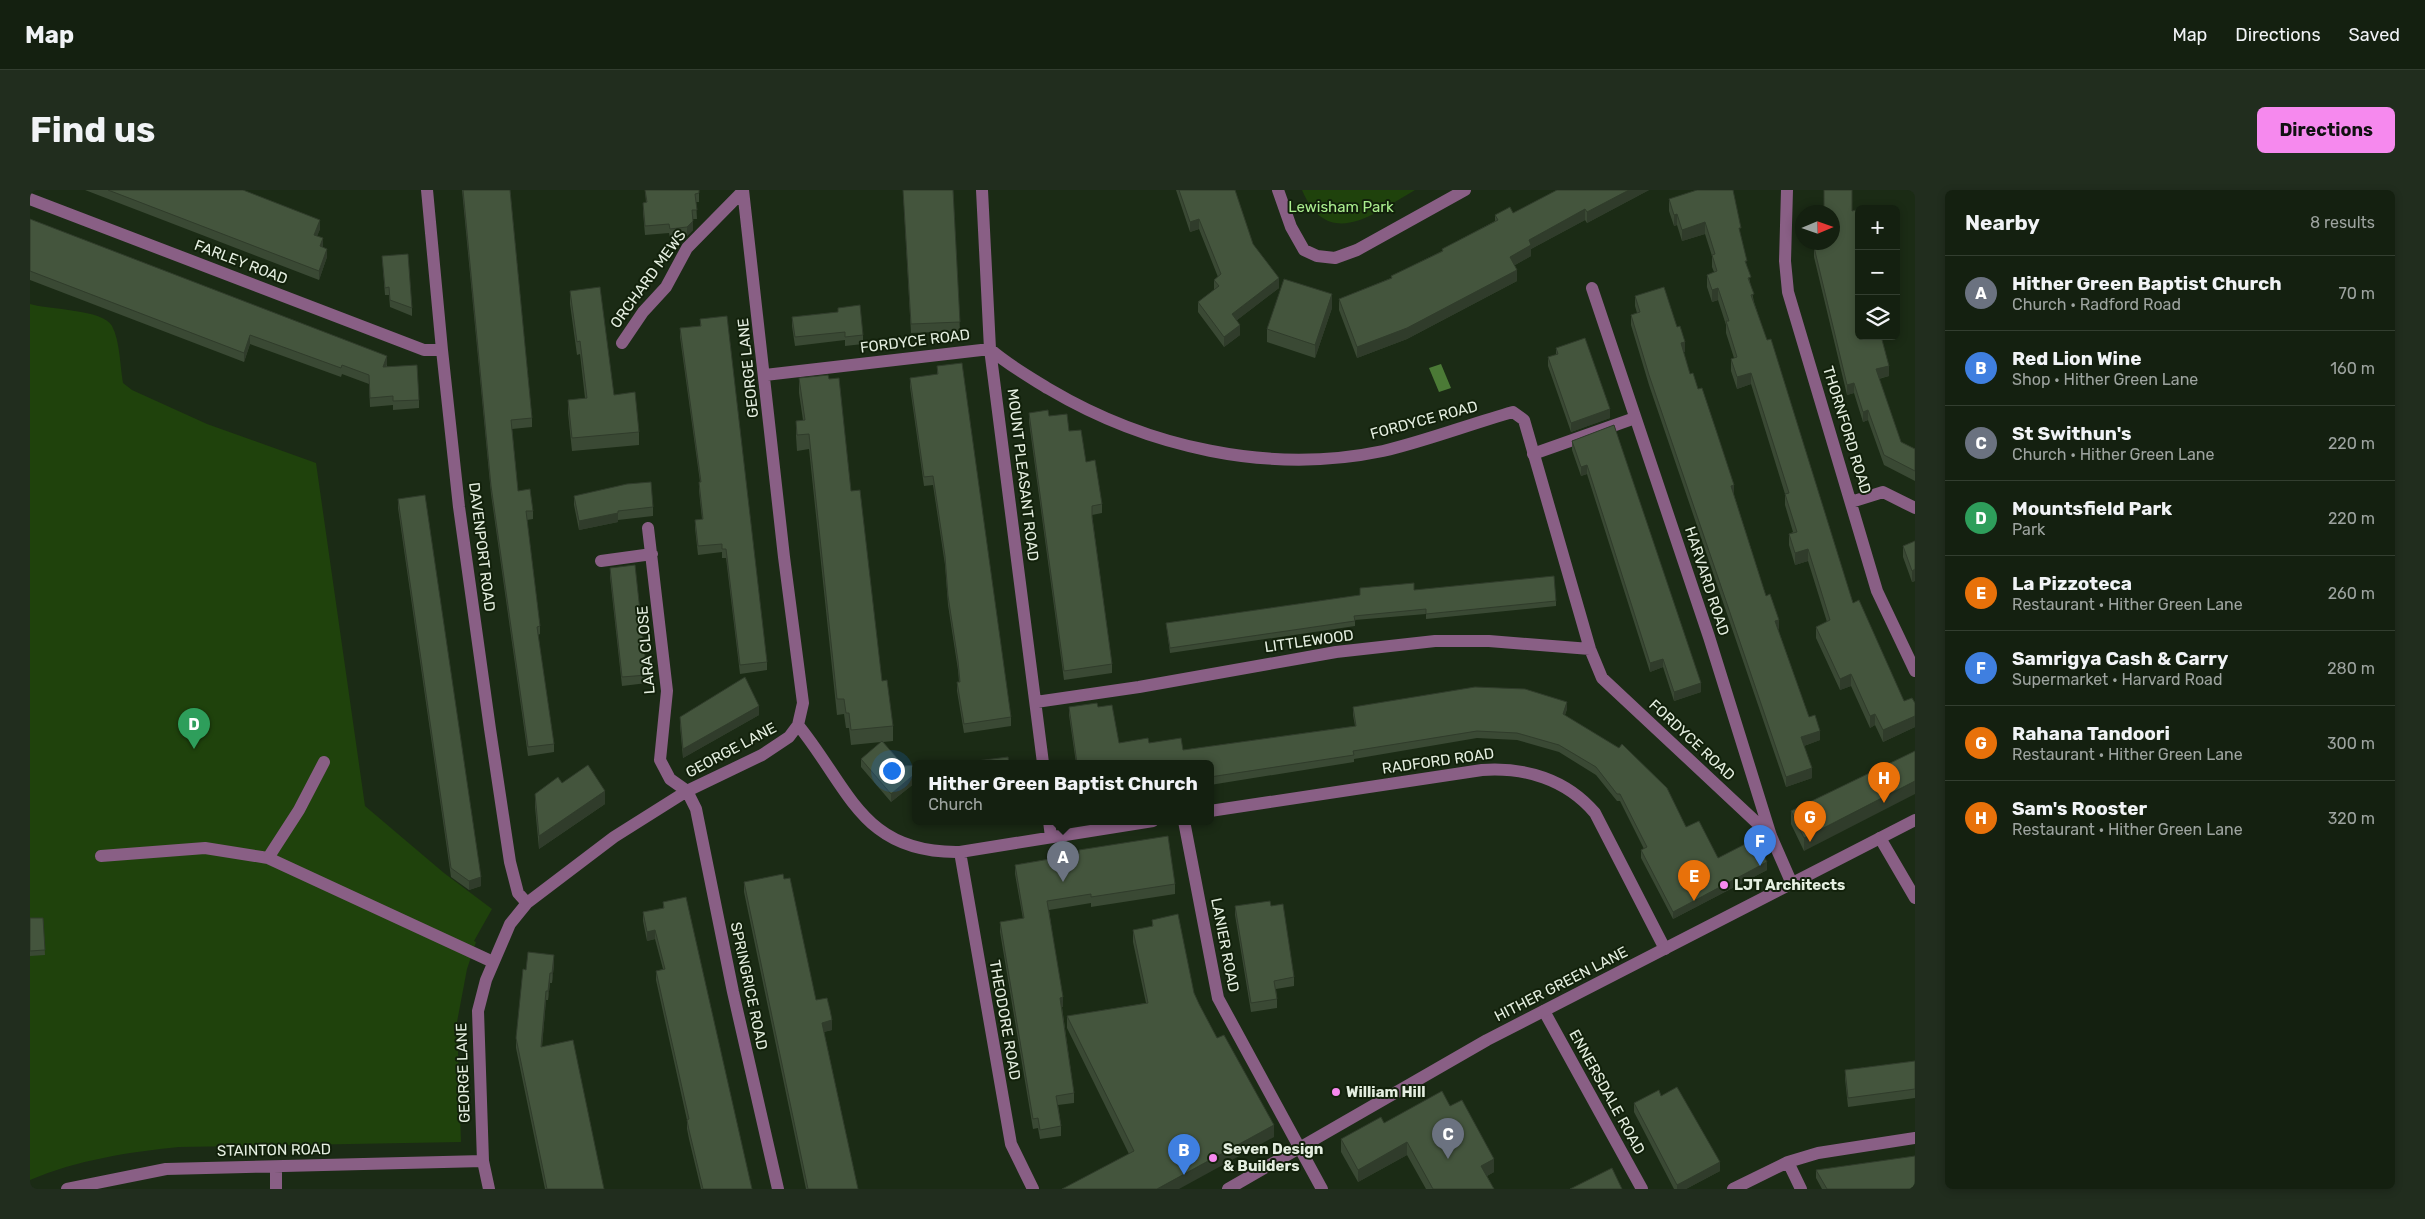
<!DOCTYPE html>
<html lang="en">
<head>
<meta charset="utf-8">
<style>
  body { margin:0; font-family:Rubik,sans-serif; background:#212d1e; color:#f1f3f6 }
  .controls { position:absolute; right:15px; top:15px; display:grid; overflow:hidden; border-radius:8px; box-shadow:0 2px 8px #0003 }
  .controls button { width:45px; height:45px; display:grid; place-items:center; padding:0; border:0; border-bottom:1px solid #333e30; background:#142010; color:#f1f3f6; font:25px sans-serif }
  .compass { position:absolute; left:1765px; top:15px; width:45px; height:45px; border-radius:50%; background:#142010; box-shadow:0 2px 8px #0003; rotate:88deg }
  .you { position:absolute; left:861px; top:580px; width:18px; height:18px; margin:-12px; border:4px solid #fff; border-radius:50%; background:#1a73e8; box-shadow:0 0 0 8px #1a73e833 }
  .badge { display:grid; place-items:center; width:32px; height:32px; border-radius:50%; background:#f689ee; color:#fff; font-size:16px; font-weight:700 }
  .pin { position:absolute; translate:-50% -41px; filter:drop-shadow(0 1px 2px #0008) }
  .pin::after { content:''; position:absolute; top:26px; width:18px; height:15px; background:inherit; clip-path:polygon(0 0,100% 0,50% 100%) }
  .popup { position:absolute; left:882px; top:570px; width:302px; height:65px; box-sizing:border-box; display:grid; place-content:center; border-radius:8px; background:#142010; filter:drop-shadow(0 1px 4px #0005); font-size:16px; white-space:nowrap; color:#9da39f }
  .popup b { font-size:19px; color:#f1f3f6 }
  .popup::after { content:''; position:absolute; left:50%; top:100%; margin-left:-10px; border:10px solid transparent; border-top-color:#142010 }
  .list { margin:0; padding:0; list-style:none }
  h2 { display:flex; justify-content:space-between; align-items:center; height:65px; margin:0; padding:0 20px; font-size:21px }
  h2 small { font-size:16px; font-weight:400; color:#9da39f }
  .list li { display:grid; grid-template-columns:32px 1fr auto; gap:15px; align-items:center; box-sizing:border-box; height:75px; padding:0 20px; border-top:1px solid #333e30 }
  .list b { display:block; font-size:19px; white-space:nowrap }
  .list p { margin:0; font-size:16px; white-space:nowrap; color:#9da39f }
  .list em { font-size:16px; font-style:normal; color:#9da39f }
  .icon { flex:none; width:28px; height:28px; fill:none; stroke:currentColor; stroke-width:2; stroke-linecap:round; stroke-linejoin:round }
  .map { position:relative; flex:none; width:1885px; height:999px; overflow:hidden; border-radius:8px }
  header { display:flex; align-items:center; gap:30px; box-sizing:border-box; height:70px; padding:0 25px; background:#142010; border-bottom:1px solid #333e30 }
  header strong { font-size:24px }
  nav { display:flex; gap:28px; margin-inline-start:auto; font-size:18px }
  .intro { display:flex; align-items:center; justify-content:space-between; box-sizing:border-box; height:120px; padding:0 30px }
  h1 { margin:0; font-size:35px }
  .button { padding:12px 22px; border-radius:8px; background:#f689ee; color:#111; font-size:18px; font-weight:700 }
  main { display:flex; gap:30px; padding:0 30px }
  aside { flex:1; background:#142010; border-radius:8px; box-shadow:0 2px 8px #0003 }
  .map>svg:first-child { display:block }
  .green { fill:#1f420c }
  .water { fill:#4b7a36 }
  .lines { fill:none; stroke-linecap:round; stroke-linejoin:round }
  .service { stroke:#895f85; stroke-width:12 }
  .minor { stroke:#895f85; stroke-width:12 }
  .tertiary { stroke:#895f85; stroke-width:12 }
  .wall { fill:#3a4934 }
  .shaded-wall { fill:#303c2b }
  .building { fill:#44553d; stroke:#303c2b }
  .poi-dot { fill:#f689ee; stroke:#12210b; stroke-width:2 }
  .labels { text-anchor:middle; stroke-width:4; stroke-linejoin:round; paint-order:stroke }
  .park-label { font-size:15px; fill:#aaed8e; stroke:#12210b }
  .street-label { font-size:15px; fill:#e4eee0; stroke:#12210b }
  .poi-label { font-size:15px; font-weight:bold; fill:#e4eee0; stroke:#12210b; text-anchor:start }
</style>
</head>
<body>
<header>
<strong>Map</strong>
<nav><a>Map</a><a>Directions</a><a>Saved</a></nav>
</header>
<div class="intro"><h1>Find us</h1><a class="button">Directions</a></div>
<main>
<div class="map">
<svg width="1885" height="999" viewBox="0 0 1885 999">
  <rect width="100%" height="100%" fill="#1b2b15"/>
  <path class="green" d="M1272 0H1385C1345 23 1298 62 1272 0Z
    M0 114C19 120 73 119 82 136 90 151 90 176 93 193L102 200 177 234 286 273 335 616 414 683 462 719 444 751 446 752 437 779 427 832 431 952 149 957C99 962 47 970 0 990Z"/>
  <path class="water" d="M1411 174 1421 198 1409 202 1399 178Z"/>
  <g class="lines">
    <path class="service" d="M1503 264 1605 228
      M71 666 175 658 238 668 463 772
      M238 668 269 620 294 572"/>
    <path class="minor" d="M397 0 412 160 429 317 460 539 480 672 488 703 497 713
      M952 0 960 159 1013 573
      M1248 0 1261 37 1274 60 1287 66 1305 68 1327 60 1435 0
      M1757 0 1755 71 1758 102 1847 401 1885 481
      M0 9 394 160H412
      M1562 98 1679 447 1741 646 1762 694
      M592 153 613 122 636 97 657 58 713 1
      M735 185 960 159C978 175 998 186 1019 199 1117 257 1239 285 1353 261 1396 251 1440 234 1483 222L1494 230 1560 459 1572 488 1741 646
      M1821 312 1853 302 1885 318
      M618 338 637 501 630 570 640 589 657 601 666 619 703 802 748 999
      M571 371 622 364
      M1006 512 1109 497 1306 462 1405 451H1459L1560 459
      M768 535C820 599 832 664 930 662L1123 631
      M1180 621 1452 580C1495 577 1536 589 1565 623L1635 759
      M1019 631 1021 647
      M1154 631 1188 808 1292 999
      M1850 648 1885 708
      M930 662 981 954 1003 999
      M1514 821 1612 999
      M1758 972 1771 999
      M246 977V999
      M37 999 136 979 453 971
      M459 999 453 971 448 821 456 790 480 734 497 713 584 647 657 601 732 565 759 547 768 535 773 513 754 367 713 0
      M1703 999 1758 972 1788 963 1885 948"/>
    <path class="tertiary" d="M1198 999 1457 850 1885 630"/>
  </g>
  <path class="wall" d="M55 0H213L290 39 287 46 293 57 297 67 289 90Z
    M432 0H480L502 228V237L482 239 488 301 503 321V329L497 330 510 436V444L508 445 524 554V562L498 566 461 304Z
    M615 0H669V12H666L667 29H663V40L657 46 640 48 639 43 615 45 613 22V13H616Z
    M873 0H923L930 141 881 143Z
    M1146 0H1205L1223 54 1249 98 1207 130 1210 145 1194 157 1168 122V112L1184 100V90L1188 87 1169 39 1160 42Z
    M1527 0H1619L1557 33 1555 30 1501 59V66L1485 75 1487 91 1377 149 1327 168 1309 120V109L1361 88V86L1412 61V59L1465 31V25L1483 23Z
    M1639 9 1711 47 1724 112 1823 413 1874 511 1885 513V537L1853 552 1845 535 1840 538 1821 496 1810 500 1786 448V437L1797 432 1778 371 1765 375 1759 355V344L1763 342 1755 315V304L1721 194 1707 199 1701 181V169L1704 168 1696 143V135L1688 110 1682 112 1677 97V85L1684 82 1682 77V66L1675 44 1652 51 1647 35 1644 36 1639 21Z
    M1822 21 1829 146 1859 186 1849 189 1871 252 1885 259V291L1854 275 1838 230 1833 232 1824 203 1817 205 1784 67V57L1783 52H1802Z
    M0 29 357 174V176L389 210V218L363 220V215L340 217 339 194 312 184 311 187 220 154 214 172 0 90Z
    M352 66 382 118V126L360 117 359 105H355Z
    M540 101 584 205 609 242V255L542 261 538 223V210L555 208 550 164 547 165 540 114Z
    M1605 106 1655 162H1653L1660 184 1704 305 1736 406 1749 439H1748L1779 527 1790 550 1774 556 1782 588 1756 597 1619 195 1601 135V125L1607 123 1605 116Z
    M808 118 833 145V154L815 156V150L765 156 762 136V127L808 122Z
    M1302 118 1285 168 1237 152V139Z
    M670 129 737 472V480L710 484 696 368H692V362L668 365 665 338V330L672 329 669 301V292H670L650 147V138L670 136Z
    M1526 158 1580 228 1541 242 1518 176V167L1526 165Z
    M907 176 981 527V536L934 543 927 501V492H929L928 480 918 415 915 375 903 295 894 296 880 197V188L907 185Z
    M769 188 821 301 852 491 863 536V551L853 552 874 576 886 575V592L861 612 831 577V569L851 552 821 555 819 538H816L814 524 807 525 779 259 767 261 766 246V231L773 230 769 203Z
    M999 223 1019 226 1056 272 1072 314V323L1062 325 1082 474V483L1034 490 999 232Z
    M1584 235 1671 502 1644 511 1633 477 1620 482 1557 284 1551 286 1542 260V251Z
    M544 306 623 317V326L588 330V332L549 340 544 315Z
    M368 309 451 696 439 700 421 687 368 318Z
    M1885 351V391L1882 392 1873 367V356Z
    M580 378 617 485V493L592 496 580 387Z
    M1330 398 1384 400 1526 411V416L1396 429V424L1325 430V436L1140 463 1136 433 1330 405Z
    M1039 517H1068L1089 553H1119L1153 560 1325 536 1323 525V517L1537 519 1535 525 1656 637 1688 668 1737 680 1643 729 1611 668V660L1614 659 1590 611H1587L1566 585 1529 562 1487 550 1447 548 1324 569V572L1180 595V573H1046L1039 525Z
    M729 525 653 568 650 536V527Z
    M1885 561 1774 661 1761 634V621Z
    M532 593 575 614 509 659 505 617V604Z
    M1049 660 1145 694V704L1061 717V713L1019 720 1033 817H1032L1044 903V913L1028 915 1031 936V946L1010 949 1008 938 1003 939 970 742V732L993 729 985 684V675L1049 664Z
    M714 692 786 810 802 840 794 842 828 999H776L714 702Z
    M633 712 722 999H671L659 949 657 939V930L626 790V781L633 779 625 749 617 751 613 731V722L633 718Z
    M1205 716H1241L1264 787V796L1246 799 1247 809V818L1221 822 1205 725Z
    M0 728H13L15 765 0 766Z
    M1122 730 1164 803 1169 814 1187 848 1244 947 1099 964 1037 838V826L1116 813 1103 752V740L1122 737Z
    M524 774 522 793H520L518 810H516L512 857 574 999H515L486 858V848L496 780Z
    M1885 871V908L1818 917 1815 889V880Z
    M1631 906 1690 981 1656 999H1644L1604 922V913Z
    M1420 916 1464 982 1457 986 1464 999H1396L1377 965 1328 992 1311 962V949L1354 933Z
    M1786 980 1885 999H1792L1786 988Z"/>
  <path class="shaded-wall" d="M1599 0H1619L1557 33V22Z
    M1555 19V30L1501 59V66L1480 78V67L1499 50Z
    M1647 24V35L1644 36V25Z
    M1169 29V39L1160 42V32Z
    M290 30V39L284 54V45Z
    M663 31V40L657 46V37Z
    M1675 32V44L1652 51V40Z
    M293 48V57L290 56Z
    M297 59V67L289 90V81Z
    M1487 80V91L1377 149 1327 168V157Z
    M1249 88V98L1202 134V124Z
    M1688 98V110L1682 112V100Z
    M1302 104V118L1285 168V155Z
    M1210 135V145L1194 157V147Z
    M220 145V154L214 172V163Z
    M1655 152V162L1651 163V153Z
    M357 166V174L353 186V177Z
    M1859 176V186L1846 189V179Z
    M1721 183V194L1707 199V187Z
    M1824 193V203L1817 205V195Z
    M1580 219V228L1541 242V233Z
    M1838 220V230L1833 232V222Z
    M1557 275V284L1551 286V277Z
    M1704 295V305L1701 296Z
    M588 323V332L549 340V331Z
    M1778 359V371L1765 375V363Z
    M1885 379V391L1882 392V381Z
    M1749 430V439L1745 440V431Z
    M1633 469V477L1620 482V473Z
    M1821 484V496L1810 500V489Z
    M1671 493V502L1644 511V502Z
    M1537 512V519L1533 531V524Z
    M729 516V525L653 568V559Z
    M1845 524V535L1840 538V526Z
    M1885 526V537L1853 552V540Z
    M1790 541V550L1771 557V547Z
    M1782 578V588L1756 597V587Z
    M886 583V592L861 612V604Z
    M1885 591V604L1774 661V648Z
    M575 601V614L509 659V646Z
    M1737 672V680L1643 729V722Z
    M451 687V696L439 700V691Z
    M625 740V749L617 751V742Z
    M524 765V774L522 793V783Z
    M520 783V793L518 810V801Z
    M516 801V810L511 866V857Z
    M1033 807V817H1030V808Z
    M802 830V840L792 842V833Z
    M1244 935V947L1149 999H1127Z
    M1377 952V965L1328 992V980Z
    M1464 969V982L1451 989V976Z
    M1690 972V981L1656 999H1647V995Z"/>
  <path class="building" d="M78 0H213L290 30 284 45 293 48 290 56 297 59 289 81Z
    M433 0H480L502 228 481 230 488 301 500 299 503 321H496L510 436 507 437 524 554 498 557 461 296Z
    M615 0H669V3L665 4 667 20H662L663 31 657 37 640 39 639 34 615 36 613 13 617 12Z
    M873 0H923L930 132 881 134Z
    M1149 0H1205L1223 54 1249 88 1202 124 1210 135 1194 147 1168 112 1189 96 1184 90 1191 84 1169 29 1160 32Z
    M1527 0H1599L1557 22 1555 19 1499 50 1501 55 1480 67 1487 80 1377 138 1327 157 1309 109 1362 88 1361 86 1413 61 1412 59 1468 30 1465 25 1480 17 1483 23Z
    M1667 0H1703L1711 38H1709L1717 71H1715L1721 87 1718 88 1724 104 1721 105 1737 150 1741 149 1823 413 1829 410 1874 511 1882 508 1885 513V526L1853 540 1845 524 1840 526 1821 484 1810 489 1786 437 1800 430 1778 359 1765 363 1759 344 1767 342 1755 304 1759 303 1721 183 1707 187 1701 169 1707 167 1696 131H1699L1688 98 1682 100 1677 85 1687 81 1682 65 1685 64 1675 32 1652 40 1647 24 1644 25 1639 9Z
    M1794 0H1822V21L1826 20 1829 31V146H1851L1859 176 1846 179 1871 252 1885 259V281L1854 265 1838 220 1833 222 1824 193 1817 195 1784 57H1787L1786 52H1802V22H1785L1794 20Z
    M0 29 357 166 353 177 387 175 389 210 363 211V206L340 208 339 185 312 175 311 178 220 145 214 163 0 81Z
    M378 64 382 118 360 110 359 97 355 98 352 66Z
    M1254 89 1302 104 1285 155 1237 139Z
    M570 97 584 205 605 202 609 242 542 248 538 210 557 208 550 151 547 152 540 101Z
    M1634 97 1647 137 1650 136 1655 152 1651 153 1660 184 1663 183 1668 199 1672 198 1687 243 1704 295 1701 296 1736 406 1740 404 1749 430 1745 431 1779 527 1785 525 1790 541 1771 547 1782 578 1756 587 1619 185 1601 125 1610 122 1605 106Z
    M830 115 833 145 815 147V142L765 147 762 127 808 122V118Z
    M697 126 737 472 710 475 696 359H692V354L668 356 665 330 673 329 669 292H671L650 138 671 136 670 129Z
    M1555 148 1580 219 1541 233 1518 167 1528 164 1526 158Z
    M932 173 981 527 934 534 927 492H930L928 471 918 406 915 366 903 286 894 287 880 188 908 184 907 176Z
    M798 185 799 189 809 188 821 301 830 300 852 491 857 490 863 536 821 540 819 523H816L814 509H807L779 244 767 245 766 231 775 230 769 188Z
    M1018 220 1019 226 1037 224 1039 241 1051 240 1056 272 1065 270 1072 314 1062 316V327L1082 474 1034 481 999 223Z
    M1584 235 1671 493 1644 502 1633 469 1620 473 1557 275 1551 277 1542 251Z
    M621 292 623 317 588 321V323L549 331 544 306 597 294Z
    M395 305 451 687 439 691 421 678 368 309Z
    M1885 351V379L1882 381 1873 356Z
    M605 375 617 485 592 487 580 378Z
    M1524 386 1526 411 1396 424V419L1324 426 1325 431 1140 458 1136 433 1330 405V398L1384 393V400Z
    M715 487 729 516 653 559 650 527Z
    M1445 497 1495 499 1537 512 1533 524 1589 558 1592 554 1637 598 1656 637 1669 631 1688 668 1725 649 1737 672 1643 722 1611 660 1617 657 1590 604H1587L1566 577 1529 555 1487 543 1447 541 1323 561 1324 565 1180 587V573H1047L1039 517 1067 513 1068 517 1082 515 1089 553 1118 548 1119 553 1151 548 1153 560 1326 536 1323 517Z
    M852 551 874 576 886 575V583L861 604 831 569Z
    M1885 561V591L1774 648 1761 621Z
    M978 567 979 573H931Z
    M916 571 917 573H898Z
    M558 575 575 601 509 646 505 604 528 587 532 593Z
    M1138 646 1145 694 1061 707V704L1017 711 1033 807 1030 808 1044 903 1026 906 1031 936 1010 940 1008 928 1003 929 970 732 994 728 985 675 1049 664V660Z
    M753 684 754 689 760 688 786 810 797 808 800 820 802 830 792 833 828 999H778L714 692Z
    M656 707 722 999H673L659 940 657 930 659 929 626 781 635 779 625 740 617 742 613 722 634 718 633 712Z
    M1240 711 1241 716 1253 714 1264 787 1244 791 1247 809 1221 813 1205 716Z
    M1148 724 1164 803 1169 814 1187 848 1194 845 1244 935 1127 999H1032L1104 961 1037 826 1118 813 1103 740 1123 736 1122 730Z
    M0 728H13L15 760 0 761Z
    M498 762 524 765 522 783H520L518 801H516L511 857 543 850 574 999H517L486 848 493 779 496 780Z
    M1885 871V899L1818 908 1815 880Z
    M1647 897 1690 972 1647 995 1604 913 1629 900 1631 906Z
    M1412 901 1420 916 1432 910 1464 969 1451 976 1464 999H1403L1377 952 1328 980 1311 949 1351 927 1354 933Z
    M1885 966V999H1797L1786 980Z
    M1582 978 1592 999H1540Z"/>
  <g class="poi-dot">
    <circle cx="1694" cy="695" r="5"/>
    <circle cx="1306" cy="902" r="5"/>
    <circle cx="1183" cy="968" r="5"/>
  </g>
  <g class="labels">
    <g class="park-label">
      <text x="1311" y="22">Lewisham Park</text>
    </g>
    <g class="street-label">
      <text transform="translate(211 72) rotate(21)" y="5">FARLEY ROAD</text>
      <text transform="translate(618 89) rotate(-54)" y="5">ORCHARD MEWS</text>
      <text transform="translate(885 151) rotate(-7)" y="5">FORDYCE ROAD</text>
      <text transform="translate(718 178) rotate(-96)" y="5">GEORGE LANE</text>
      <text transform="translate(1394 230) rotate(-15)" y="5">FORDYCE ROAD</text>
      <text transform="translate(1817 240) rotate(73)" y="5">THORNFORD ROAD</text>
      <text transform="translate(993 285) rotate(83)" y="5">MOUNT PLEASANT ROAD</text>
      <text transform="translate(452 357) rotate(83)" y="5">DAVENPORT ROAD</text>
      <text transform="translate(1677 391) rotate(72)" y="5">HARVARD ROAD</text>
      <text transform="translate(1279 451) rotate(-8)" y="5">LITTLEWOOD</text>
      <text transform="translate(616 460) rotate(-95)" y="5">LARA CLOSE</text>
      <text transform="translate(1662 550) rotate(43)" y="5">FORDYCE ROAD</text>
      <text transform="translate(701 560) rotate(-28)" y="5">GEORGE LANE</text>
      <text transform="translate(1408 571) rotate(-8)" y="5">RADFORD ROAD</text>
      <text transform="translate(1195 755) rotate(79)" y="5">LANIER ROAD</text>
      <text transform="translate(1531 794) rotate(-27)" y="5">HITHER GREEN LANE</text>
      <text transform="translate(719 796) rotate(78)" y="5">SPRINGRICE ROAD</text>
      <text transform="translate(975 830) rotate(80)" y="5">THEODORE ROAD</text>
      <text transform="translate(433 883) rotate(-92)" y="5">GEORGE LANE</text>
      <text transform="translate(1577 902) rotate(61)" y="5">ENNERSDALE ROAD</text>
      <text transform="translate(244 960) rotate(-1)" y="5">STAINTON ROAD</text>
    </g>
    <g class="poi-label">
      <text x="1704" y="700">LJT Architects</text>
      <text x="1316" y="907">William Hill</text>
      <text x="1193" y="964">Seven Design<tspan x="1193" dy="17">&amp; Builders</tspan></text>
    </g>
  </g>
</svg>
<div class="controls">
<button>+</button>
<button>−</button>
<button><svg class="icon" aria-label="layers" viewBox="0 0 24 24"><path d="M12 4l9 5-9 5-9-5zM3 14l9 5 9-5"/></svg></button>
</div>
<svg class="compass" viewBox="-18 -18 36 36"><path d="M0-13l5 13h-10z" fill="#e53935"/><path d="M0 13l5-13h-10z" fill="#9da39f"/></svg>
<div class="you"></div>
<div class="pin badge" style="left:1033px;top:692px;background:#6b7280">A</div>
<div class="popup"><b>Hither Green Baptist Church</b>Church</div>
<div class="pin badge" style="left:1154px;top:985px;background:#3f7fe0">B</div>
<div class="pin badge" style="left:1418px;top:969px;background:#6b7280">C</div>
<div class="pin badge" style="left:164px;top:559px;background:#2e9e5b">D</div>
<div class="pin badge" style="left:1664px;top:711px;background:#e8710a">E</div>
<div class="pin badge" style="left:1730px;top:676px;background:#3f7fe0">F</div>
<div class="pin badge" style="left:1780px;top:652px;background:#e8710a">G</div>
<div class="pin badge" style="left:1854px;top:613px;background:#e8710a">H</div>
</div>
<aside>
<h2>Nearby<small>8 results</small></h2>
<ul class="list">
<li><span class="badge" style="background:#6b7280">A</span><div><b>Hither Green Baptist Church</b><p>Church · Radford Road</p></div><em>70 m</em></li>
<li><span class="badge" style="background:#3f7fe0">B</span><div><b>Red Lion Wine</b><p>Shop · Hither Green Lane</p></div><em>160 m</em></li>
<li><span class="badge" style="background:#6b7280">C</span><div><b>St Swithun's</b><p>Church · Hither Green Lane</p></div><em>220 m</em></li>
<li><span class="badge" style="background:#2e9e5b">D</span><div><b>Mountsfield Park</b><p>Park</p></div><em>220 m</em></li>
<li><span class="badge" style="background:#e8710a">E</span><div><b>La Pizzoteca</b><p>Restaurant · Hither Green Lane</p></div><em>260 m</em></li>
<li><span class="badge" style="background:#3f7fe0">F</span><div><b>Samrigya Cash &amp; Carry</b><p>Supermarket · Harvard Road</p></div><em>280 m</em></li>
<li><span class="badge" style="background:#e8710a">G</span><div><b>Rahana Tandoori</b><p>Restaurant · Hither Green Lane</p></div><em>300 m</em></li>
<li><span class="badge" style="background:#e8710a">H</span><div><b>Sam's Rooster</b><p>Restaurant · Hither Green Lane</p></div><em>320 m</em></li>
</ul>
</aside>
</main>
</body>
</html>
